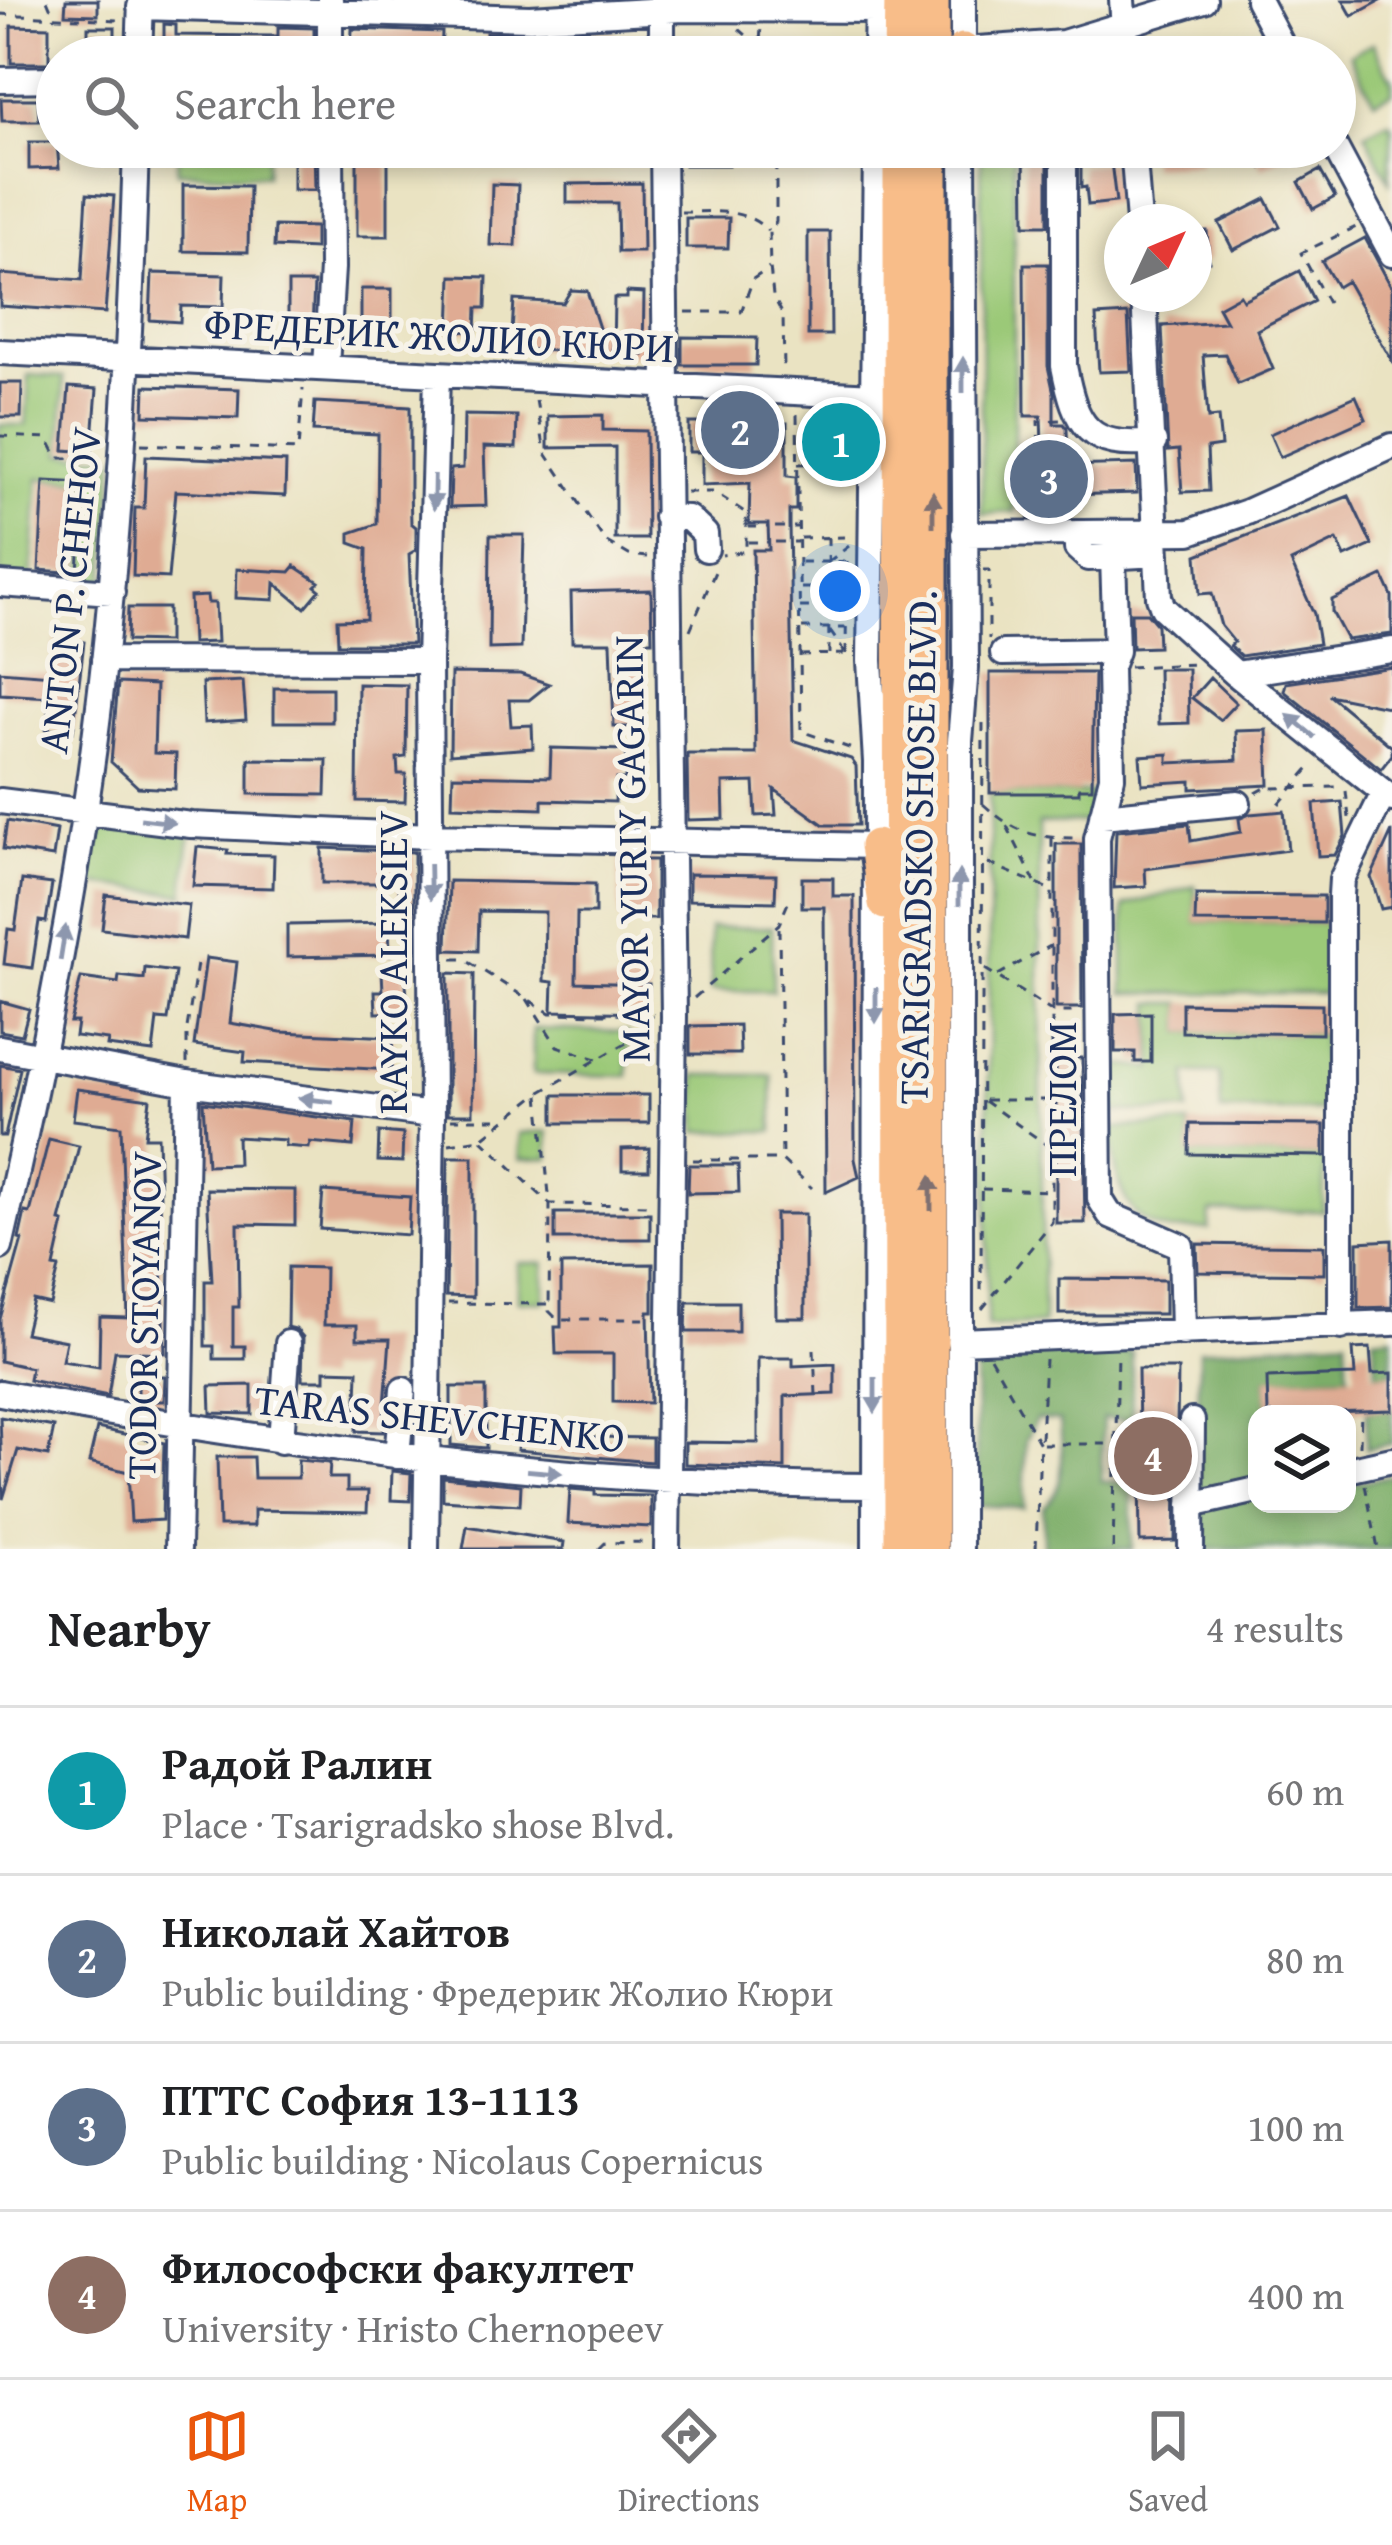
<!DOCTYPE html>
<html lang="en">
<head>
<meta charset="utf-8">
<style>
  body { margin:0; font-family:"Gentium Book Plus",serif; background:#f6f6f6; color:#202124 }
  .controls { position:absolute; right:36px; bottom:36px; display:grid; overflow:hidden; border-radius:24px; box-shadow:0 6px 18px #0003 }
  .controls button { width:108px; height:108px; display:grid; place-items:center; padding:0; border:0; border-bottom:3px solid #e0e0e0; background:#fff; color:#202124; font:60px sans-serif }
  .compass { position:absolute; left:1104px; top:204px; width:108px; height:108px; border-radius:50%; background:#fff; box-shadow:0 6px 18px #0003; rotate:46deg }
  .you { position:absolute; left:840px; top:591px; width:42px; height:42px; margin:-30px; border:9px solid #fff; border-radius:50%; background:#1a73e8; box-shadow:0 0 0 18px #1a73e833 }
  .badge { display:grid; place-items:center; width:78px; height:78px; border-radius:50%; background:#ea580c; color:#fff; font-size:39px; font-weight:700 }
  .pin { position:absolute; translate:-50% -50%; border:6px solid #fff; box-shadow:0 3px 12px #0006 }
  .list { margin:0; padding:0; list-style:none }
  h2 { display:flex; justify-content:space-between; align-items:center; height:156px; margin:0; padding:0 48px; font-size:51px }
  h2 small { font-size:39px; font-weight:400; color:#757577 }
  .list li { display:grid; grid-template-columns:78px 1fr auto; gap:36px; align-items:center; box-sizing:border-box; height:168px; padding:0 48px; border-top:3px solid #e0e0e0 }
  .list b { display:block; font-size:45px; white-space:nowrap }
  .list p { margin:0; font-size:39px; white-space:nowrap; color:#757577 }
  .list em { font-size:39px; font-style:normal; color:#757577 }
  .icon { flex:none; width:66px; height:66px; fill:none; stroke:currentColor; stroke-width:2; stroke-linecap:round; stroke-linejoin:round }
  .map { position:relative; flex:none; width:1392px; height:1549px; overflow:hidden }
  .search { position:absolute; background:#fff; box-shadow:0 6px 18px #0003; left:36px; right:36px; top:36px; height:132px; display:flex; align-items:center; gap:30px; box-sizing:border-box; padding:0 42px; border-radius:66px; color:#757577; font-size:45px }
  .sheet { height:828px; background:#fff }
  nav { display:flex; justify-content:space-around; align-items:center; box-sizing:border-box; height:168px; border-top:3px solid #e0e0e0; background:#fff; font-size:33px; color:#757577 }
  nav a { display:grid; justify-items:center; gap:6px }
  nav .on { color:#ea580c }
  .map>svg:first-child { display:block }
  .green { fill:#9bc978; stroke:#5b7c6b; stroke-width:3 }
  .forest { fill:#7cad68; stroke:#4c6e63; stroke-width:3 }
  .building { fill:#dfab93 }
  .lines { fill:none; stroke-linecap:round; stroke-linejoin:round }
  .minor-casing { stroke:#3a4a6d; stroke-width:30 }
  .highway-casing { stroke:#3a4a6d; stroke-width:39 }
  .path { stroke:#3a4a6d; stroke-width:3; stroke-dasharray:9 9; stroke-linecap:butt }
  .minor { stroke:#fff; stroke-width:24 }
  .highway { stroke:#f8bd89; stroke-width:33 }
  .oneway { fill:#8d97ae }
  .oneway2 { fill:#7e6f71 }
  .labels { text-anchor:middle; stroke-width:10; stroke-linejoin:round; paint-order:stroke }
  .street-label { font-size:42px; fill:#1b2f5e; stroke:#f7f3e8 }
</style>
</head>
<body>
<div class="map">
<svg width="1392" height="1549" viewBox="0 0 1392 1549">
  <rect width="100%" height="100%" fill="#f7f3e8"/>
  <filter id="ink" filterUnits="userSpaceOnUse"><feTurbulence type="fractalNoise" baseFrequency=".00833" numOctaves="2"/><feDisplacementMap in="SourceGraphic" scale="24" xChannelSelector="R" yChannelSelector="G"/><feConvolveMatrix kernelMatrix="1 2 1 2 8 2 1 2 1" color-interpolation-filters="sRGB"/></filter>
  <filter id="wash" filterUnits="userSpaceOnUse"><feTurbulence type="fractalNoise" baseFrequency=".004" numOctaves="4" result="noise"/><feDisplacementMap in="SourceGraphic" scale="48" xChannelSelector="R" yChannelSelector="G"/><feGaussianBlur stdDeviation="2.7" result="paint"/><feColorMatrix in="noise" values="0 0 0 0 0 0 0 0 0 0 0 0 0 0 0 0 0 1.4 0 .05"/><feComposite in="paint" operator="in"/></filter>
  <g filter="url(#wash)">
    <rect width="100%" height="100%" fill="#eae3c2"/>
    <path class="green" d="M1373 43 1392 79V92L1374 101 1350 54Z
      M1389 121 1392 127 1389 181 1365 133Z
      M178 147H267L266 175 177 172Z
      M949 147H952L955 509 946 508Z
      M981 147H1014V512L982 514Z
      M29 375 64 377 61 454 115 457 105 582H82L89 481 39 478 31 579 0 578V425H26Z
      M990 793H1092V821L1039 823 1043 1324 987 1327Z
      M84 812 191 825 184 894 73 882Z
      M1195 886 1196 922 1327 923 1326 993H1124V906Z
      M772 927 773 991H711L710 928Z
      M1152 1003H1182V1032L1322 1034 1323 1111H1221L1219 1073H1187L1188 1111 1111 1112 1112 1064 1153 1069Z
      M533 1029 628 1032V1076L533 1074Z
      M696 1075H772L773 1131 697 1132Z
      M1189 1124 1190 1154 1325 1156 1323 1211 1210 1212 1209 1229C1196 1229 1181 1232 1169 1230 1117 1221 1115 1169 1111 1128Z
      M548 1132 549 1158 520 1159 519 1133Z
      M518 1263H544V1301H518Z"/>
    <path class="forest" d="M1392 1335V1373L1376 1374 1374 1337Z
      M1346 1338 1348 1375 1267 1379 1268 1414H1257V1504H1347V1485L1392 1475V1549H1196L1199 1350Z
      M1132 1352V1420L1103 1418 1101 1481 1132 1484V1549H1043V1508C1068 1486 1062 1452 1060 1421L1036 1419 1026 1441 1024 1508 977 1505 975 1353Z
      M1392 1410V1443L1366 1449 1367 1411Z"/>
    <g id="blocks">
      <path class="building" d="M66 0H98V15L65 14Z
        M1343 0H1382L1352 16Z
        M164 24 176 25V35L278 36V27L314 28V57H164Z
        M11 26 49 27V63H11Z
        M88 27H115V57H88Z
        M352 29 442 32 441 57H351Z
        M486 33H614L615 57H486Z
        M1234 44 1235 57H1181V47Z
        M1 99H38L39 121H2Z
        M29 142H57L59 168 29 169Z
        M293 147H314L315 190H293Z
        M357 147H388V236H357Z
        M685 147H728V165H685Z
        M810 147H834V165H810Z
        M1024 147H1048V225H1025Z
        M1150 147H1199L1200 164 1151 166Z
        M1251 147H1300L1262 168Z
        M1111 162 1116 202 1088 205 1086 187 1081 188V166Z
        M1320 170 1335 197 1313 209 1299 182Z
        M642 183 643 252H618L617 203H567V184Z
        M492 184 518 185 516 246 490 245Z
        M183 185 249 186 248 252 183 251Z
        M87 194 114 196 105 313 0 306V274L82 280Z
        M1266 199 1280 226 1233 250 1219 223Z
        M686 218H729L728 248H686Z
        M275 226 315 227V249L274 247Z
        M1194 231H1207L1209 261 1194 262Z
        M808 232H830L831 335H808Z
        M1365 238 1392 288V361L1347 281 1337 287 1322 261Z
        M1024 264H1048V366L1054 394V424H1064L1067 428 1068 466 1136 464 1137 493 1064 495 1065 506H1044L1041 416H1025Z
        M1299 271 1314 301 1257 330 1273 369 1238 384 1225 354 1203 355 1208 418 1218 417 1221 446 1207 448 1209 491 1182 492 1179 450 1168 451 1162 326 1226 322 1218 307 1240 295 1243 300Z
        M152 273 224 275 223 307 181 306 180 322 150 320Z
        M452 276 487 277 486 308H477L476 332 450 331Z
        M288 283H314L312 328H288Z
        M361 289H392V339H361Z
        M571 290 587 291 607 353 511 349 514 300 563 303Z
        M627 292 644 293 643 355 613 354 614 298H627Z
        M1128 314 1131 371 1099 372 1096 316Z
        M682 337 757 338 756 365H682Z
        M0 383H22L21 417H0Z
        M145 386 239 389 238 418 144 415Z
        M69 387 97 389 92 452 64 450Z
        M1356 396 1366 419 1280 457 1270 434Z
        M315 402 410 407V489L411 523 416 527V550L409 554 413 644H338L337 620 366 619 367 549 350 543V533L377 524 378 434 313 431Z
        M464 415 517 416 516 448 484 447 486 506 450 507 451 469 463 468Z
        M603 415V430L646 431 647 539H615V447L548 448V416Z
        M689 423H787V476L796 477V510H789V524L793 740 851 759 856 766 858 825H824L774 789 776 815 756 816 754 782 723 783 724 819 688 820 687 754H756L753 550H769L768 524H749L750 483 702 485V452H689Z
        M146 456 286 462 285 496 176 491 168 578 133 576 135 508H144Z
        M44 481 83 483 78 573 39 570Z
        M1349 496 1372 545 1345 557 1337 540 1291 562 1314 614 1319 644 1241 656 1230 646 1234 642 1221 626 1212 593 1200 594 1197 555Z
        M490 535H524L521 648 489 649Z
        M295 566 319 582 315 586 320 590 305 608 275 583 274 600 236 598 237 569 290 572Z
        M1383 576 1392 596V634L1347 640 1332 612V600Z
        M651 590 652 641H639L641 727H614L611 642H572L571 592Z
        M207 596 208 603H215L217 642 192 643 190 597Z
        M128 608H168V642L127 641Z
        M1131 613H1147L1157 625 1158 647 1132 648Z
        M56 638 84 642 73 732 46 729 50 697 0 694V671L52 675Z
        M1392 667V708L1329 695 1392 747V755L1381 769 1284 691 1286 683Z
        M1158 669H1188L1189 723 1159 724Z
        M451 673 520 674 549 684 529 700H509L511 726 532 725 533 748 450 754Z
        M990 673H1094L1092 788H1079V793H990Z
        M1210 678 1236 703 1220 720 1192 698Z
        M243 681 246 720 204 723 202 683Z
        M118 683 156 685 154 753 176 754 175 789 138 787 111 762Z
        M358 684 407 685 406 757 397 758 398 774H406L405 802 357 801Z
        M274 688H332V722H274Z
        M1267 730 1269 785 1191 789V781L1142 784 1140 756 1168 754V763L1237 760 1236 731Z
        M551 748 626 750 625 779H616L615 802 542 800V809L452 806 453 775 550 777Z
        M249 759 327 760 326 795 249 794Z
        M1342 802 1345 836 1335 855 1318 856 1314 804Z
        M1284 811 1288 850 1145 869 1146 886 1114 888 1116 831 1189 824 1191 841 1241 832 1239 819 1250 814Z
        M7 821 57 830 53 857 3 849Z
        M1392 831V907L1381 909 1371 877Z
        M1056 844H1081L1082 1008H1056Z
        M197 847 228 850 227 854 274 855 273 888 193 886Z
        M322 848 414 852V918H403L398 883H322Z
        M619 860H656V919H619Z
        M689 874 776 875 775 902 689 900Z
        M802 878H833V896H854L855 1159 859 1177 826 1192 824 907H802Z
        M22 880 52 884 46 922 39 921 32 968 4 964 8 929 15 930Z
        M449 881 595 884V913H577L576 982 649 984 648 1013 552 1011 553 982 544 981 545 912 479 911 478 951 447 950Z
        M106 895 189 905 185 939 102 929Z
        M1196 895 1324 896V923L1195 922Z
        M389 923 390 955 287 957V925Z
        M206 958 237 962 230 1023 281 1032 393 1037 391 1070 244 1062 245 1052 194 1045Z
        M145 968 175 972 168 1020 157 1019 153 1052 107 1046 108 1040 75 1036 77 1022H70L81 978 118 983 119 976 144 979Z
        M405 969 408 1012 376 1013 375 991H383L382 971Z
        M448 973 474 974 473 1114H448Z
        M0 1001 29 1009 22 1035 0 1031Z
        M1182 1003 1322 1005V1034L1182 1032Z
        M1151 1013V1062H1135V1052H1115V1014Z
        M739 1025 740 1054H690V1026Z
        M1056 1058H1082L1085 1223H1056Z
        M0 1065 20 1069 5 1136H0Z
        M77 1089 150 1099 145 1137H158L165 1353 115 1351 108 1396 29 1380 31 1368 0 1361V1319L22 1240 19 1239 25 1212 30 1213 49 1139 79 1146 60 1221 64 1222 54 1267 59 1268 50 1304 33 1300 25 1333 66 1341 62 1361 99 1367 100 1317 128 1318 121 1126 73 1120Z
        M554 1095H649V1123H554Z
        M203 1102 355 1122 353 1146 310 1142 309 1148 285 1146V1140L237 1137 238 1164 207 1165Z
        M1190 1124 1324 1125V1156L1189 1154Z
        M379 1132 403 1134 402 1162 378 1161Z
        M649 1148V1170H622V1149Z
        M448 1157H473V1297L446 1296Z
        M689 1165H738L739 1192 688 1193Z
        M207 1189 295 1190V1225L238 1224 239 1307H233V1346H245V1359H214V1346H205V1281H212Z
        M323 1191 410 1197 408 1235 320 1229Z
        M555 1213H650V1239H555Z
        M775 1214H805V1318H776Z
        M1392 1240V1307L1358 1308V1242Z
        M1197 1244 1324 1246V1274L1198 1272Z
        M653 1264V1312H648L650 1403 613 1402V1354H556L555 1327H561V1265Z
        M288 1267 325 1268 324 1325H357V1339H390L383 1432 356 1431 358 1371 325 1370V1380H302L303 1337 296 1329 287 1327Z
        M1059 1279 1165 1280V1314H1059Z
        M687 1302H738V1332H686Z
        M1370 1348 1372 1374 1392 1373V1410L1268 1414 1267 1378 1355 1375 1353 1349Z
        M758 1358H793V1366L835 1364V1394L785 1396V1468L685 1464V1442L758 1443Z
        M1138 1369H1178L1175 1541 1140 1542 1139 1476H1126V1435H1139Z
        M138 1376H165L164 1401H138Z
        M252 1385V1414L211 1413 210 1386Z
        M451 1387H486V1448L451 1445Z
        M0 1417 54 1427 48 1456 18 1450 3 1499Z
        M520 1419 541 1421 540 1436 652 1438V1462L517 1450Z
        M97 1428 164 1443 162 1520 131 1522 128 1472 89 1462Z
        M217 1457H253L254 1478H298V1460L330 1463 329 1478H347V1491H368L367 1512 254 1510V1526H219Z
        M392 1471 411 1473 410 1501 391 1500Z
        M443 1477 521 1485 520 1505 443 1500Z
        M570 1489 595 1491V1495L651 1496V1527L568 1523Z
        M467 1526 564 1542 563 1549H463Z"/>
    </g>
  </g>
  <g filter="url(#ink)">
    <use href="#blocks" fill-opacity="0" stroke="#3a4a6d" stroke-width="3"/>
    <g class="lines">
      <defs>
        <path id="minor" d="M1122 0 1126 57
          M1258 0 1288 57
          M140 7 530 18 683 9 877 10
          M963 50 1063 43 1204 0
          M139 57 141 0
          M330 57V0
          M662 57V0
          M876 57 877 0
          M963 57V0
          M0 80 57 79
          M663 147 674 1016 667 1549
          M1064 147V366C1076 427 1088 449 1154 442
          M1133 147 1139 222
          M1335 147 1392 254
          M1144 294 1159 597 1163 608 1236 674 1392 799
          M0 352 875 396
          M326 367 332 268 331 147
          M666 517 688 518 705 534 706 549
          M1077 533V548L1088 558 1157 554
          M964 534 1190 532 1247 512 1392 446
          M1113 557 1116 651 1110 667 1112 777 1097 838 1100 1199 1110 1215 1181 1246 1183 1333
          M0 584 112 592
          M1003 653 1116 651
          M104 660 429 661
          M1236 674 1392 650
          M0 801 191 825 430 836 876 846
          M1102 816 1238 803
          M0 1048 187 1083 432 1115
          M0 1247C38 1082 72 915 94 746 120 547 130 347 136 147
          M1341 1327V895L1342 879 1384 793
          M959 1341 1392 1323
          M0 1393C289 1447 580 1486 875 1486
          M281 1441 288 1343
          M397 1456 403 1390
          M1347 1470 1392 1460
          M1191 1505 1257 1490
          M178 1549 187 1083
          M426 1549 432 1115 429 661 437 375
          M875 1549 876 762 870 661 876 147
          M960 1549V741L966 668 963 147
          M1191 1549 1192 1421"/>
        <path id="highway" d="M900 57 901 0
          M932 57V0
          M960 57 963 50
          M900 147 901 1549
          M876 846 885 903
          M931 1549V147"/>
      </defs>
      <use href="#minor" class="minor-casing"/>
      <use href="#highway" class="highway-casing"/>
      <path class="path" d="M47 0 55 19
        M0 14 118 20
        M739 29 760 47 808 55H853
        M532 38 533 57
        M759 57 761 28
        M768 147 776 162V222L769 232 770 267 773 296 783 315 784 372
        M681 212C712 212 745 207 768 231
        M1328 303 1301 253 1356 227
        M686 312H741L753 279 769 268
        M536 400 545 452 605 541 629 555 647 557
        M797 414 801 731 855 750
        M0 436 48 438 58 458H100
        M141 444 298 450 303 389
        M798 464 855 463
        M686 492H714L746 513V551L722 555
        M1041 516 1038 421 1060 420
        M748 527H769
        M775 527H797
        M828 537 829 654
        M800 538 851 537
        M748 542H768
        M775 542H797
        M801 562H845
        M828 562 849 546
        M983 570H989V639
        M801 588H846
        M800 607H826
        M802 628H846
        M690 630 717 567
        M830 631 845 653
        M846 654 847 562
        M800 655 844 654
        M1129 667 1197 664
        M1346 791 1349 818
        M1256 793 1265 788 1341 787
        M983 804C1017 834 1033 838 1077 838
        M1279 804 1313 764
        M1007 826 1035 882
        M988 863 1051 890
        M779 928 782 1160
        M452 959H464L550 1013 654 1015
        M985 969 1053 1012H1078
        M998 975 1052 945
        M694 998 779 924 788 903
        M527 999 557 1046 597 1059
        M187 1063V1028L197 964
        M539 1095 550 1204 549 1311 557 1319H649
        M985 1100H1053
        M984 1101 1050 1147
        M451 1119H502
        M482 1140 550 1204 651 1205
        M449 1144 481 1139 539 1093 652 1028
        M693 1160H782L812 1188
        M982 1189 1051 1191
        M981 1290 983 718
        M448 1303 547 1304
        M982 1309 1052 1222V838
        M814 1350 816 1395
        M990 1357 1040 1444
        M1041 1439 1045 1359
        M1360 1446 1361 1411
        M1365 1485 1378 1549
        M599 1549 605 1543 647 1542
        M1036 1549 1040 1444H1121
        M1113 1549 1118 1353"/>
      <use href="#minor" class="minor"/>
      <use href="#highway" class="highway"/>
    </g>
    <defs><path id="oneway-solid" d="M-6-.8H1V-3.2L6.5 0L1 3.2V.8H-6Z" transform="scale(3)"/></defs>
    <g class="oneway">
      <use href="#oneway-solid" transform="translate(963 375) rotate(-90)"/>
      <use href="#oneway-solid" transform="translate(434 492) rotate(91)"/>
      <use href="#oneway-solid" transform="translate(1301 726) rotate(-141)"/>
      <use href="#oneway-solid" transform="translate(158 821) rotate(7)"/>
      <use href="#oneway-solid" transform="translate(430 882) rotate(89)"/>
      <use href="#oneway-solid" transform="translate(959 888) rotate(-90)"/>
      <use href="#oneway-solid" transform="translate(63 943) rotate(-81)"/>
      <use href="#oneway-solid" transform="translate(876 1005) rotate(90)"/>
      <use href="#oneway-solid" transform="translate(316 1100) rotate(-173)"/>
      <use href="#oneway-solid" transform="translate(875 1395) rotate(90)"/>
      <use href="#oneway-solid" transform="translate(545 1472) rotate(5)"/>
    </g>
    <g class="oneway2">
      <use href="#oneway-solid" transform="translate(933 509) rotate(-90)"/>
      <use href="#oneway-solid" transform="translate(931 1193) rotate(-90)"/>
    </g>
  </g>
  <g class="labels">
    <g class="street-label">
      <text transform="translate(439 335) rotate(3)" y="15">ФРЕДЕРИК ЖОЛИО КЮРИ</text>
      <text transform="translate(69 590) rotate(-84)" y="15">ANTON P. CHEHOV</text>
      <text transform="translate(917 847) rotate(-89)" y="15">TSARIGRADSKO SHOSE BLVD.</text>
      <text transform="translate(631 849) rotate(-91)" y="15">MAYOR YURIY GAGARIN</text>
      <text transform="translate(392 962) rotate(-90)" y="15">RAYKO ALEKSIEV</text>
      <text transform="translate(1061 1099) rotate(-90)" y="15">ПРЕЛОМ</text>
      <text transform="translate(143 1315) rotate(-89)" y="15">TODOR STOYANOV</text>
      <text transform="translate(440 1418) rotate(6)" y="15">TARAS SHEVCHENKO</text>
    </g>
  </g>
</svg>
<div class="controls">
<button><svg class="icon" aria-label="layers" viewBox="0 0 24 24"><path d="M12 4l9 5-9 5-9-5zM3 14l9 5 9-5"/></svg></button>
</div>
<svg class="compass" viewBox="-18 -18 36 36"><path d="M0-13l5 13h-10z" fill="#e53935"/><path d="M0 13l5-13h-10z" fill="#757577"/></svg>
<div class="you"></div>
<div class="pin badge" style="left:841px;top:442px;background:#0f9aa8">1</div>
<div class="pin badge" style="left:740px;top:430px;background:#5c6f8a">2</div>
<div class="pin badge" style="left:1049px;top:479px;background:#5c6f8a">3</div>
<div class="pin badge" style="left:1153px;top:1456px;background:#8d6e63">4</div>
<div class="search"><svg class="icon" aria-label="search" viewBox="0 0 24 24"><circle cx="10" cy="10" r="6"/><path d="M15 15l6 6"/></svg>Search here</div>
</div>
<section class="sheet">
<h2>Nearby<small>4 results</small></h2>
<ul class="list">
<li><span class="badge" style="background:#0f9aa8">1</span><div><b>Радой Ралин</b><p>Place · Tsarigradsko shose Blvd.</p></div><em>60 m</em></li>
<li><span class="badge" style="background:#5c6f8a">2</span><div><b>Николай Хайтов</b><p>Public building · Фредерик Жолио Кюри</p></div><em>80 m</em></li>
<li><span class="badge" style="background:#5c6f8a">3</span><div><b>ПТТС София 13-1113</b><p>Public building · Nicolaus Copernicus</p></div><em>100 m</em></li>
<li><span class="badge" style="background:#8d6e63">4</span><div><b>Философски факултет</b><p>University · Hristo Chernopeev</p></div><em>400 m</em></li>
</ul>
</section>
<nav>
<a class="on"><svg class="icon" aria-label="map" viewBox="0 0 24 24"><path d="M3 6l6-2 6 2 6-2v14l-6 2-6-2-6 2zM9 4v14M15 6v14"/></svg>Map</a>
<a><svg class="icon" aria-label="directions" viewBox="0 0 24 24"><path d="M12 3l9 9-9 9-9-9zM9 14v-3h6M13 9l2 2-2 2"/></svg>Directions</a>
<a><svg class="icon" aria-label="saved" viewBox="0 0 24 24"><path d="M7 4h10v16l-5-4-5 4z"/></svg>Saved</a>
</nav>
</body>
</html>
